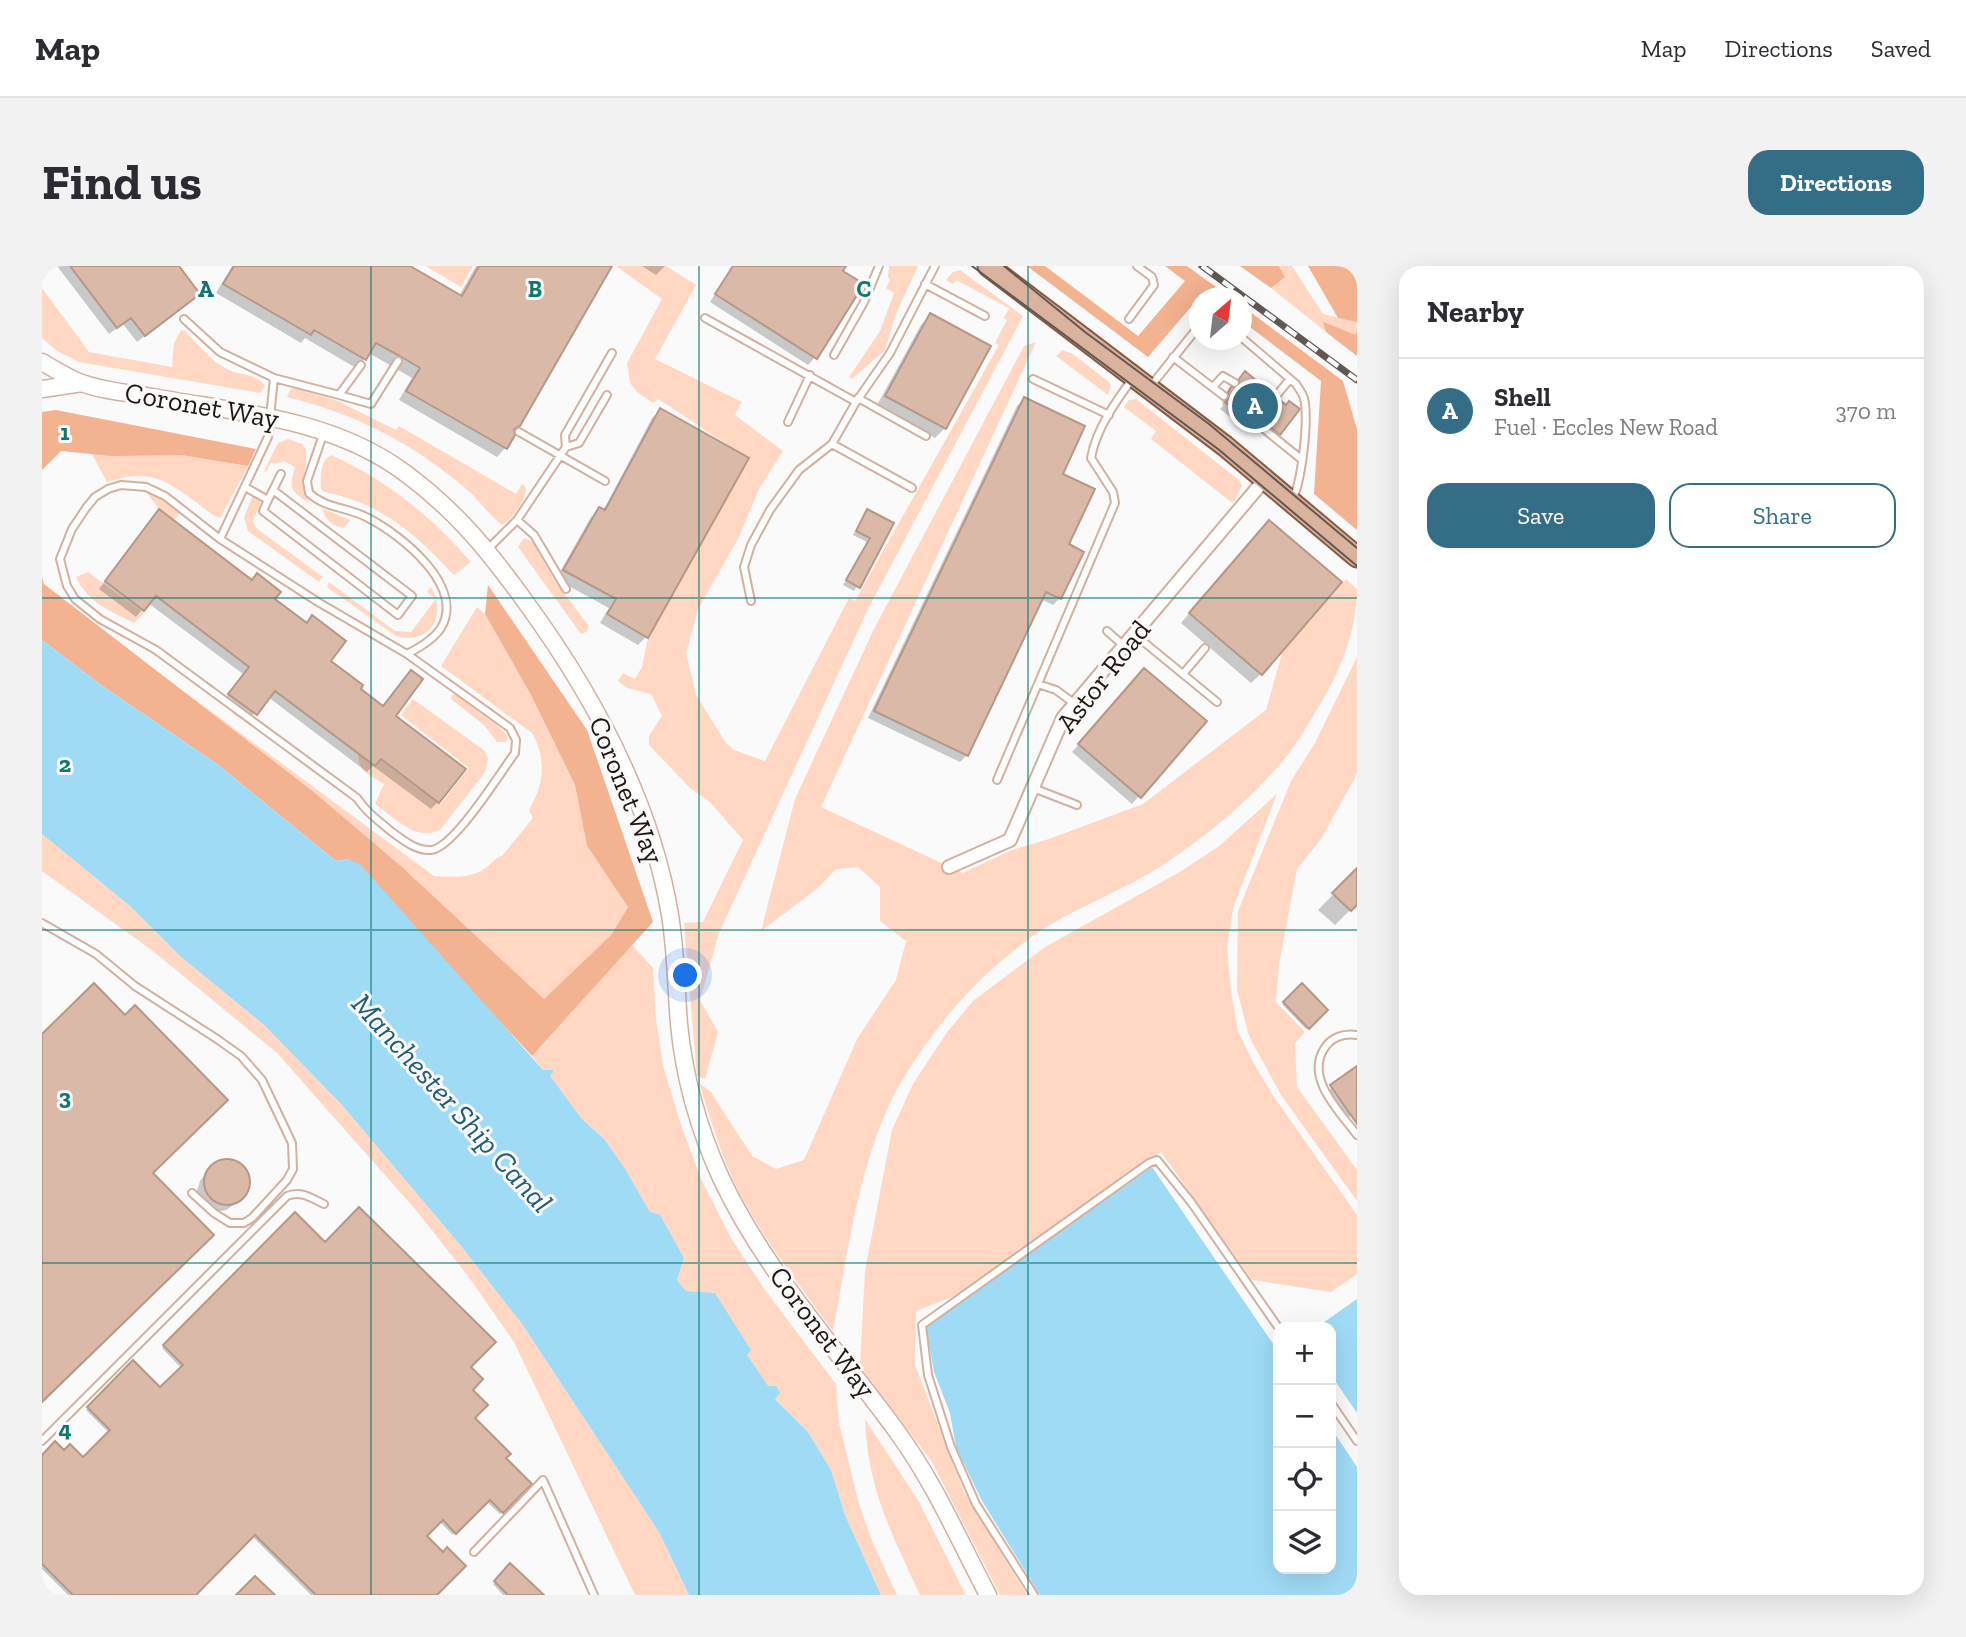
<!DOCTYPE html>
<html lang="en">
<head>
<meta charset="utf-8">
<style>
  body { margin:0; font-family:"Zilla Slab",serif; background:#f2f2f3; color:#2b2b33 }
  .controls { position:absolute; right:21px; bottom:21px; display:grid; overflow:hidden; border-radius:14px; box-shadow:0 7px 28px #0002 }
  .controls button { width:63px; height:63px; display:grid; place-items:center; padding:0; border:0; border-bottom:2px solid #e1e1e2; background:#fff; color:#2b2b33; font:35px sans-serif }
  .compass { position:absolute; left:1147px; top:21px; width:63px; height:63px; border-radius:50%; background:#fff; box-shadow:0 7px 28px #0002; rotate:28deg }
  .you { position:absolute; left:644px; top:710px; width:24px; height:24px; margin:-18px; border:5px solid #fff; border-radius:50%; background:#1a73e8; box-shadow:0 0 0 10px #1a73e833 }
  .badge { display:grid; place-items:center; width:46px; height:46px; border-radius:50%; background:#336d86; color:#fff; font-size:23px; font-weight:700 }
  .pin { position:absolute; translate:-50% -50%; border:4px solid #fff; box-shadow:0 2px 7px #0006 }
  .list { margin:0; padding:0; list-style:none }
  h2 { display:flex; justify-content:space-between; align-items:center; height:91px; margin:0; padding:0 28px; font-size:30px }
  h2 small { font-size:23px; font-weight:400; color:#7c7c81 }
  .list li { display:grid; grid-template-columns:46px 1fr auto; gap:21px; align-items:center; box-sizing:border-box; height:105px; padding:0 28px; border-top:2px solid #e1e1e2 }
  .list b { display:block; font-size:26px; white-space:nowrap }
  .list p { margin:0; font-size:23px; white-space:nowrap; color:#7c7c81 }
  .list em { font-size:23px; font-style:normal; color:#7c7c81 }
  .actions { display:flex; gap:14px; padding:21px 28px }
  .actions a { flex:1; padding:16px 0; border:2px solid #336d86; border-radius:21px; text-align:center; font-size:24px; color:#336d86 }
  .actions .main { background:#336d86; color:#fff }
  .icon { flex:none; width:38px; height:38px; fill:none; stroke:currentColor; stroke-width:2; stroke-linecap:round; stroke-linejoin:round }
  .map { position:relative; flex:none; width:1315px; height:1329px; overflow:hidden; border-radius:21px }
  header { display:flex; align-items:center; gap:42px; box-sizing:border-box; height:98px; padding:0 35px; background:#fff; border-bottom:2px solid #e1e1e2 }
  header strong { font-size:33px }
  nav { display:flex; gap:38px; margin-inline-start:auto; font-size:24px }
  .intro { display:flex; align-items:center; justify-content:space-between; box-sizing:border-box; height:168px; padding:0 42px }
  h1 { margin:0; font-size:49px }
  .button { padding:18px 32px; border-radius:21px; background:#336d86; color:#fff; font-size:24px; font-weight:700 }
  main { display:flex; gap:42px; padding:0 42px }
  aside { flex:1; background:#fff; border-radius:21px; box-shadow:0 7px 28px #0002 }
  .map>svg:first-child { display:block }
  .green { fill:#ffd7c2 }
  .forest { fill:#f3b290 }
  .water { fill:#a0dbf6 }
  .shadow { fill:#0003 }
  .building { fill:#dab9a8; stroke:#b79786; stroke-width:2 }
  .lines { fill:none; stroke-linecap:round; stroke-linejoin:round }
  .service-casing { stroke:#d2b09f; stroke-width:10 }
  .minor-casing { stroke:#d2b09f; stroke-width:16 }
  .tertiary-casing { stroke:#d2b09f; stroke-width:19 }
  .primary-casing { stroke:#895a41; stroke-width:23 }
  .service { stroke:#fff; stroke-width:6 }
  .minor { stroke:#fff; stroke-width:12 }
  .tertiary { stroke:#fff; stroke-width:16 }
  .primary { stroke:#dab29d; stroke-width:19 }
  .tram { stroke:#615854; stroke-width:2 }
  .rail-casing { stroke:#615854; stroke-width:7 }
  .rail { stroke:#fafafa; stroke-width:4.5; stroke-dasharray:13; stroke-linecap:butt }
  .grid { fill:none; stroke:#0f766e; stroke-width:2; stroke-opacity:0.55 }
  .labels { text-anchor:middle; stroke-width:6; stroke-linejoin:round; paint-order:stroke }
  .street-label { font-size:28px; fill:#221610; stroke:#fafafa }
  .water-label { font-size:30px; font-style:italic; fill:#225d75; stroke:#fafafa }
  .grid-label { font-size:23px; text-anchor:middle; font-weight:bold; fill:#0f766e; stroke:#fafafa; stroke-width:6; stroke-linejoin:round; paint-order:stroke }
</style>
</head>
<body>
<header>
<strong>Map</strong>
<nav><a>Map</a><a>Directions</a><a>Saved</a></nav>
</header>
<div class="intro"><h1>Find us</h1><a class="button">Directions</a></div>
<main>
<div class="map">
<svg width="1315" height="1329" viewBox="0 0 1315 1329">
  <rect width="100%" height="100%" fill="#fafafa"/>
  <path class="green" d="M384 0H431L419 21Z
    M574 0H624L654 19 613 93 700 136 693 149 741 185 717 223 696 273 656 343 644 387 654 429 684 477 692 484 723 495 807 332 813 335 957 79 953 77 965 54 962 52 967 42 914 14 911 18 904 14 911 6 918 4 981 50 826 343 677 667 658 734 676 766 663 813 655 810 642 657 661 656 701 574 668 536 649 523 607 479V470L620 450 609 428 585 422 576 415 581 407 593 413 600 401 605 376 706 192 616 133 611 137 596 127 588 117 585 97 620 33Z
    M847 0H876L854 48 843 84 810 113 807 111 838 65 852 27 844 22 848 14 846 11Z
    M1237 0H1250L1281 48 1315 56 1314 70 1282 57 1284 66 1229 22 1243 11Z
    M0 22 47 86 130 101 132 77 139 64 143 65C156 78 170 97 187 104 200 110 214 107 223 120L218 127 37 96 15 85 0 72Z
    M994 76 779 541 921 607 970 584 1007 573 1101 538 1224 444 1241 384 1304 313 1315 323C1315 367 1296 410 1273 447 1264 461 1255 478 1244 491 1210 533 1166 569 1121 599 1081 625 1034 641 995 667 970 685 944 707 923 730 899 755 868 798 852 829 816 901 806 986 791 1065 758 1020 724 977 698 928 680 893 669 854 657 817L669 826 710 890 734 903 762 894 815 773 854 714 864 675 838 655V621L816 601 794 603 776 622 719 665 753 533 832 363 982 80Z
    M1020 84 1031 88 1067 116 1069 120 1066 129 1014 90Z
    M253 122 296 135 354 164 357 160 474 228 480 218 484 222C484 234 471 252 460 259 446 248 436 232 422 221 368 176 314 148 245 131L249 123Z
    M1094 133 1197 214 1200 220 1192 235 1189 236 1109 173 1114 165 1082 141 1087 134Z
    M246 173 260 178 264 183C266 206 256 212 268 237 249 226 246 223 253 201L242 195 233 198 229 196 224 206 222 205 236 177Z
    M50 188 139 189 206 200 178 252C168 249 160 240 151 234 120 210 103 204 65 216Z
    M289 189C345 214 389 250 429 296L412 309C373 268 340 237 282 226L279 223C278 210 278 196 289 189Z
    M105 227 118 231 139 245 132 255 117 243Z
    M210 231 220 234 211 255 214 262 281 311 277 316 206 265 202 252Z
    M280 242 308 254 302 262C289 260 284 254 280 242Z
    M482 272 491 276 512 314 547 360 544 366 539 368 476 281Z
    M46 306 102 347 92 357C68 345 45 336 34 311Z
    M287 316 353 365 369 366 394 333 385 326 389 321C406 349 388 380 354 370L285 321Z
    M435 341 443 348 489 429 533 519 545 580 586 641 569 669 502 733 359 600 272 526 131 417 392 610C409 611 427 613 442 603 450 598 452 592 460 590L491 552 487 544C502 518 505 494 490 467L399 400Z
    M1315 391V508L1279 573 1255 603 1237 698 1234 736 1263 766 1253 777 1255 821 1315 904V935L1239 829 1207 770 1195 724 1196 645 1249 515 1273 477Z
    M414 428 455 459 466 470 464 476H455L442 459 409 433 410 429Z
    M371 433 443 485 446 493 443 506 399 563C375 577 353 552 333 538L342 518C321 505 314 505 317 478L398 539 427 502 359 449Z
    M1235 528 1191 642 1185 682 1189 726 1196 765 1210 794 1230 828 1315 949V1008L1289 1026 1210 1014 1119 886 915 1029 874 1045 873 1099 922 1226 985 1329H958L890 1196 818 1100 823 1005 850 864 871 818 906 765 931 735 1003 681 1136 607 1176 581Z
    M0 568 88 640 138 690 222 759 300 839 419 980 480 1058 617 1266 647 1329H593L472 1076 426 1010 373 943 235 787 111 685 0 605Z
    M590 679 611 702 614 753 621 800 639 859 659 913 689 972 723 1024 794 1118 797 1157 817 1238 831 1277 855 1329H839L803 1249 789 1204 766 1166 733 1133 705 1089 708 1084 673 1027 644 1025 635 1014 608 946 582 901 562 873 539 852 490 790Z
    M823 1153 876 1234 924 1329H878C850 1268 825 1222 823 1153Z"/>
  <path class="forest" d="M985 0H1003L1096 70 1143 15 1123 0H1145L1188 31H1168L1161 27 1106 91Z
    M1198 0H1237L1243 11 1229 22Z
    M1266 0H1307L1315 7V56L1296 52Z
    M1200 40 1301 115 1315 163V264L1272 228 1279 115 1200 55Z
    M1281 56 1314 69 1315 60V90L1284 66Z
    M14 144 214 183 206 200 139 189 69 190 19 185 0 204V146Z
    M0 311 2 318 272 526 359 600 502 733 569 669 586 641 545 580 533 519 489 429 443 348 446 319 545 464 611 656 490 790 306 593 294 595 175 498 59 419 0 374Z"/>
  <path class="water" d="M0 374 59 419 175 498 294 595 306 593 319 599 501 804H512L508 810 539 852 562 873 582 901 608 946 618 949 642 992 635 1014 644 1025 673 1027 709 1084 705 1089 726 1120H734L738 1127 733 1133 766 1166 789 1204 803 1249 839 1329H647L617 1266 480 1058 419 980 300 839 222 759 138 690 88 640 0 568Z
    M1110 901 1236 1085V1303H1289V1162L1315 1201V1329H998L940 1235 914 1181 908 1147 892 1106 884 1060Z
    M1315 1033V1147L1289 1109V1061H1275Z"/>
  <path class="shadow" d="M15 0H135L156 28 95 76 81 58 67 68Z
    M190 0H365L417 30 434 0H561L476 159 471 165 463 182 455 191 357 134 370 112 327 87 314 102 263 72 259 77 174 27Z
    M600 0H623L614 9Z
    M691 0H802L773 91 766 99 668 36Z
    M888 49 947 81 903 162 893 172 834 141 879 59Z
    M1197 113 1230 137 1243 141 1237 168 1230 174 1197 147H1192L1188 151 1178 143 1181 140 1180 134Z
    M982 133 1019 208 1024 279 1018 332 1011 339 999 333 925 489 918 496 826 452 975 140Z
    M619 144 604 371 596 379 558 357 567 342 514 313 549 251 558 243 561 245 610 152Z
    M826 245 850 258 812 325 801 319 825 276 811 269Z
    M110 253 230 333 286 395 316 423 351 450 396 536 389 543 331 500 325 506 226 431 206 455 181 436 201 408 106 337 94 351 57 323Z
    M1217 266 1219 408 1209 417 1139 357Z
    M1095 411 1163 455 1090 538 1030 486Z
    M1315 604V637L1293 659 1276 644Z
    M1260 719 1284 744 1264 763 1240 738Z
    M1311 805 1310 849 1301 855 1282 828Z
    M182 895 192 896 200 902 205 911V921L193 938 184 944 174 946 158 935 155 925 158 915 164 907 172 899Z
    M253 948 283 978 427 1101 430 1152 462 1193 487 1218 458 1248 444 1235 411 1269 397 1255 382 1270 393 1329H269L210 1270 154 1326 157 1329H26L0 1303V1191L22 1186 41 1193 67 1167 44 1144 91 1097 118 1124 139 1102 120 1082Z
    M468 1300 499 1329H461L451 1318Z"/>
  <path class="building" d="M28 0H137L158 28 103 70 89 52 75 62Z
    M192 0H368L420 30 437 0H570L478 160 472 163 473 169 465 183 364 125 378 102 358 90 334 77 324 94 272 64 269 69 181 18Z
    M691 0H804L801 5 822 18 775 93 673 28Z
    M888 47 949 80 904 163 843 130Z
    M1203 105 1229 127V131L1231 135 1238 134 1244 139 1247 135 1258 143 1238 169 1204 141H1198L1195 146 1183 136 1187 133 1186 126 1189 121 1197 120V113Z
    M982 131 1043 160 1021 208 1053 223 1027 278 1042 286 1019 333 1004 326 926 490 832 445Z
    M618 142 707 192 606 372 565 348 574 333 521 304 557 241 563 244Z
    M117 243 210 314 215 307 239 326 233 333 265 357 270 349 304 375 289 395 321 419 319 423 341 440 369 404 381 413 354 450 424 503 397 537 339 493 333 500 233 425 215 449 186 428 207 401 114 330 102 345 63 315Z
    M825 243 852 257 818 322 804 314 828 272 814 265Z
    M1227 254 1300 316 1220 409 1147 347Z
    M1102 402 1165 455 1099 532 1036 478Z
    M1315 602V639L1309 645 1290 627Z
    M52 717 83 749 93 739 186 834 111 907 172 969 0 1136V768Z
    M1260 717 1286 744 1267 763 1241 736Z
    M1315 800V858L1288 819Z
    M162 916a23 23 0 1 1 46 0a23 23 0 1 1-46 0Z
    M317 941 454 1076 429 1101 441 1113 431 1124 446 1139 433 1152 469 1188 464 1192 490 1218 461 1247 448 1234 414 1268 401 1254 385 1270 401 1286 405 1281 424 1300 395 1329H274L213 1269 154 1329H31L0 1298V1189L13 1175 22 1184 28 1178 41 1191 68 1164 45 1141 91 1094 118 1121 141 1099 121 1079 253 946 283 976Z
    M468 1297 502 1329H466L452 1315Z
    M213 1310 233 1329H194Z"/>
  <g class="lines">
    <defs>
      <path id="service" d="M883 18 943 50
        M663 52 814 136 848 87 893 0
        M142 53 178 86 232 112 297 129 319 99
        M1087 53 1112 19 1110 11 1095 0
        M1199 71 1254 118C1257 123 1260 126 1262 132 1267 154 1260 212 1251 233
        M792 89 822 36 837 0
        M1131 91 1182 130
        M232 112 226 171 178 273 276 336 365 388C377 382 391 374 399 362 424 320 358 268 326 252 307 241 284 243 267 227L265 215 282 166
        M991 113 1067 149
        M1108 121 1157 60
        M1171 121 1181 110 1193 117
        M297 129 329 138 356 95
        M565 129 537 177 524 181 523 169 570 87
        M1234 130 1248 113
        M816 132 884 170
        M1201 146 1259 193
        M746 156 768 109
        M477 166 563 215
        M790 178 870 222
        M203 221 226 234 239 208
        M226 234 221 245 356 349 370 330 231 224
        M475 254 492 269 524 323
        M178 273 123 230 104 221 79 219 66 223 53 231 44 242 30 263 18 293 25 320 33 333 58 353 114 384 315 532C325 547 337 555 350 566 361 574 374 585 389 584 412 582 458 507 473 487L474 474 468 462 365 388
        M445 284 475 254 524 181
        M709 335 702 301 709 279 728 244 757 204 790 178 814 136
        M1065 365 1082 380
        M1092 368 1175 436
        M1141 408 1163 382
        M996 418 1014 424 1033 438
        M955 514 1073 237 1071 226 1049 192C1054 163 1074 135 1091 112
        M991 522 1035 539
        M0 657 54 688 93 720 175 773 199 790 220 814 250 877 251 903 245 914 210 952 202 957H188L172 947 150 927
        M1315 769C1302 767 1289 771 1282 783 1263 813 1299 847 1315 869
        M1289 1137 1315 1175
        M0 1175 245 930C259 924 269 932 282 938
        M432 1286 501 1214 552 1329
        M992 1329 934 1238 909 1181 886 1109 880 1059 1107 897 1115 894 1149 936 1236 1061"/>
      <path id="minor" d="M907 601 968 574 1021 452 1224 212"/>
      <path id="tertiary" d="M0 96C12 103 25 111 37 116 60 125 87 127 111 131 197 147 286 152 359 204 413 243 447 285 485 338 552 430 609 535 628 649 634 685 634 722 637 758 642 810 657 864 679 912 723 1006 796 1084 856 1167 893 1218 917 1274 946 1329
        M0 123 40 117"/>
      <path id="primary" d="M946 0 1183 180 1315 291"/>
    </defs>
    <use href="#service" class="service-casing"/>
    <use href="#minor" class="minor-casing"/>
    <use href="#tertiary" class="tertiary-casing"/>
    <use href="#primary" class="primary-casing"/>
    <use href="#service" class="service"/>
    <use href="#minor" class="minor"/>
    <use href="#tertiary" class="tertiary"/>
    <use href="#primary" class="primary"/>
    <path class="tram" d="M930 0 1176 183 1315 300
      M962 0 1043 66 1167 158 1315 282"/>
    <defs>
      <path id="rail" d="M1160 0 1315 114"/>
    </defs>
    <use href="#rail" class="rail-casing"/>
    <use href="#rail" class="rail"/>
  </g>
  <path class="grid" d="M329 0V1329M657 0V1329M986 0V1329M0 332H1315M0 664H1315M0 997H1315"/>
  <g class="labels">
    <g class="street-label">
      <text transform="translate(160 139) rotate(10)" y="10">Coronet Way</text>
      <text transform="translate(1061 410) rotate(-52)" y="10">Astor Road</text>
      <text transform="translate(585 524) rotate(68)" y="10">Coronet Way</text>
      <text transform="translate(781 1066) rotate(53)" y="10">Coronet Way</text>
    </g>
    <g class="water-label">
      <text transform="translate(410 837) rotate(48)" y="10">Manchester Ship Canal</text>
    </g>
  </g>
  <g class="grid-label">
    <text x="164" y="31">A</text>
    <text x="493" y="31">B</text>
    <text x="822" y="31">C</text>
    <text x="23" y="174">1</text>
    <text x="23" y="506">2</text>
    <text x="23" y="839">3</text>
    <text x="23" y="1171">4</text>
  </g>
</svg>
<div class="controls">
<button>+</button>
<button>−</button>
<button><svg class="icon" aria-label="locate" viewBox="0 0 24 24"><circle cx="12" cy="12" r="6"/><path d="M12 2v4M12 18v4M2 12h4M18 12h4"/></svg></button>
<button><svg class="icon" aria-label="layers" viewBox="0 0 24 24"><path d="M12 4l9 5-9 5-9-5zM3 14l9 5 9-5"/></svg></button>
</div>
<svg class="compass" viewBox="-18 -18 36 36"><path d="M0-13l5 13h-10z" fill="#e53935"/><path d="M0 13l5-13h-10z" fill="#7c7c81"/></svg>
<div class="you"></div>
<div class="pin badge" style="left:1213px;top:140px">A</div>
</div>
<aside>
<h2>Nearby<small></small></h2>
<ul class="list">
<li><span class="badge">A</span><div><b>Shell</b><p>Fuel · Eccles New Road</p></div><em>370 m</em></li>
</ul>
<div class="actions"><a class="main">Save</a><a>Share</a></div>
</aside>
</main>
</body>
</html>
